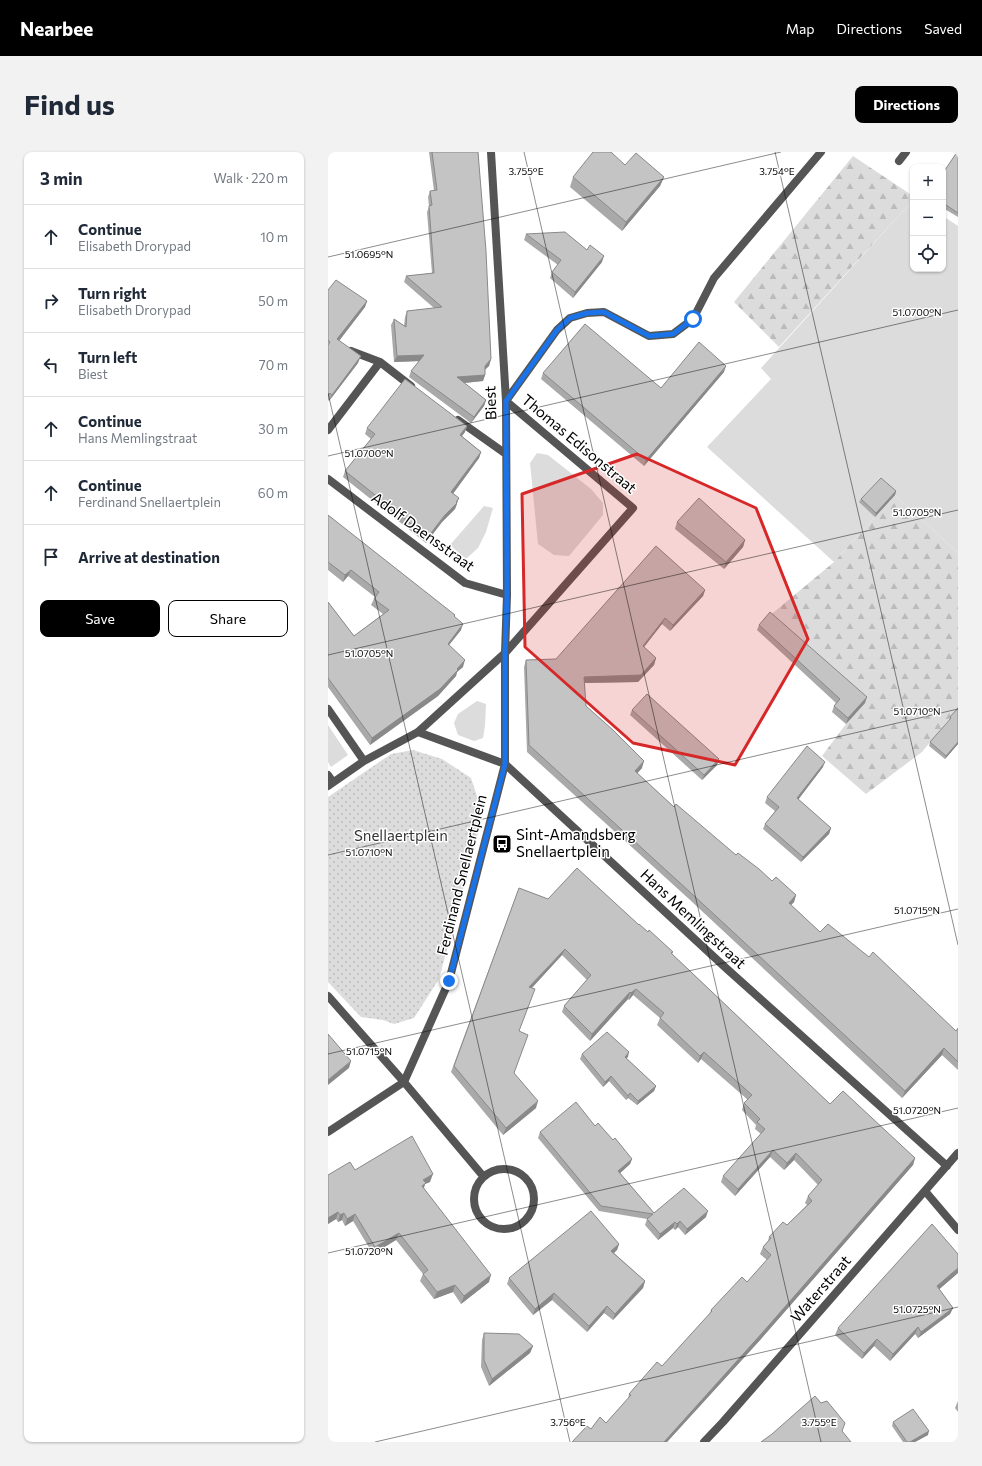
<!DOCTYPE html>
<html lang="en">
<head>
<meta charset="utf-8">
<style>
  body { margin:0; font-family:Commissioner,sans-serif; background:#f2f2f3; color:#1f2937 }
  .controls { position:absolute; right:12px; top:12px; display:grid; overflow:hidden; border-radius:8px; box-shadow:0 1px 3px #0004 }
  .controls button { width:36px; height:36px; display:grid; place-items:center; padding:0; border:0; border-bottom:1px solid #e0e1e3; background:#fff; color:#1f2937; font:20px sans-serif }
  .stop { position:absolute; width:12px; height:12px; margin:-9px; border:3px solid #1a73e8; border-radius:50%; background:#fff }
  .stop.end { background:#1a73e8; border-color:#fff; box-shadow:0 1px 4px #0008 }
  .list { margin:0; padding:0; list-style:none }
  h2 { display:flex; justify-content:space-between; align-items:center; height:52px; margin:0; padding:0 16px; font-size:17px }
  h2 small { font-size:13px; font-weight:400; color:#747a83 }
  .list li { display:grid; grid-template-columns:26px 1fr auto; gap:12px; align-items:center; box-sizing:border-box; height:64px; padding:0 16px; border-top:1px solid #e0e1e3 }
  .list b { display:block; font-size:15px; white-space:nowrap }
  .list p { margin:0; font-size:13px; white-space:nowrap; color:#747a83 }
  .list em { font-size:13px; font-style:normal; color:#747a83 }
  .actions { display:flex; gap:8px; padding:12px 16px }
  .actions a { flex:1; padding:9px 0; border:1px solid #000; border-radius:8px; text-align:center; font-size:14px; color:#000 }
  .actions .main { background:#000; color:#fff }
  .icon { flex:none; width:22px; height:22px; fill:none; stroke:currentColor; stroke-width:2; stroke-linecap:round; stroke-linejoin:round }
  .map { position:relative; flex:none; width:630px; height:1290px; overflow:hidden; border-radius:8px }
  header { display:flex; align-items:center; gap:24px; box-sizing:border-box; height:56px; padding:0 20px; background:#000; color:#fff }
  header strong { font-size:19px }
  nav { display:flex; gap:22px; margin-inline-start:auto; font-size:14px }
  .intro { display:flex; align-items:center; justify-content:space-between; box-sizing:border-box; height:96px; padding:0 24px }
  h1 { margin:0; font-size:28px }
  .button { padding:10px 18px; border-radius:8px; background:#000; color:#fff; font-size:14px; font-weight:700 }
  main { display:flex; gap:24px; padding:0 24px }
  aside { flex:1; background:#fff; border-radius:8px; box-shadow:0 1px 3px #0004 }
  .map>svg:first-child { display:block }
  .green { fill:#dcdcdc }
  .forest { fill:url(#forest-firs) }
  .park { fill:url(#park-dots) }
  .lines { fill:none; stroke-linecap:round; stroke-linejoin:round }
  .lane { stroke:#555; stroke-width:8 }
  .street { stroke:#555; stroke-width:8 }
  .wall { fill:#a9a9a9 }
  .shaded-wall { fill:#898989 }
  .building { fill:#c4c4c4; stroke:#898989 }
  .route { stroke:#1a73e8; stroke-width:5 }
  .marked { fill:#d62828; fill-opacity:0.2; stroke:#d62828; stroke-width:3; stroke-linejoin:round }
  .ticks { fill:none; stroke:#000; stroke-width:1; stroke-opacity:0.45 }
  .labels { text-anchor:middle; stroke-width:3; stroke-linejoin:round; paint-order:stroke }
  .street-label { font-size:15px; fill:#000; stroke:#fff }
  .poi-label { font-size:15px; fill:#000; stroke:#fff; text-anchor:start }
  .park-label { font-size:15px; fill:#333; stroke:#fff }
  .ticks-label { font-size:10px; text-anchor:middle; fill:#000; stroke:#fff; stroke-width:3; stroke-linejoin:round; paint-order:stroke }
</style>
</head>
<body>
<header>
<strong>Nearbee</strong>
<nav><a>Map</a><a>Directions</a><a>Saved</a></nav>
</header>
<div class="intro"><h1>Find us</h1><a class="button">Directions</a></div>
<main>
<aside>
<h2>3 min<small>Walk · 220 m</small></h2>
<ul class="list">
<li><svg class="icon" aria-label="ahead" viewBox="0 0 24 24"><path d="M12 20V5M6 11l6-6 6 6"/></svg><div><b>Continue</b><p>Elisabeth Drorypad</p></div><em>10 m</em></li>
<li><svg class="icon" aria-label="right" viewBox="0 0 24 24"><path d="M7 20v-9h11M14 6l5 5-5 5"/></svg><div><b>Turn right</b><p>Elisabeth Drorypad</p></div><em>50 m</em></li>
<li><svg class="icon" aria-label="left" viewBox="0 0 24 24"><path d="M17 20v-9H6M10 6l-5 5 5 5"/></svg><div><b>Turn left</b><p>Biest</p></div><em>70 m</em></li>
<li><svg class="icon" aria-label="ahead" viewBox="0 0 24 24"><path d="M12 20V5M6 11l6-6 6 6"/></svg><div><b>Continue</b><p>Hans Memlingstraat</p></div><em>30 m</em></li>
<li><svg class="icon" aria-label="ahead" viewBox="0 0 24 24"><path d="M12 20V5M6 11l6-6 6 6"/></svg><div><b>Continue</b><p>Ferdinand Snellaertplein</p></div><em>60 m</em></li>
<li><svg class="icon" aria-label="arrive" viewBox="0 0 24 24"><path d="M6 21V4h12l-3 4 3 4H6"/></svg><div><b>Arrive at destination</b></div></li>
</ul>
<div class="actions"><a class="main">Save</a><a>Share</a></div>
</aside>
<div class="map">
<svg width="630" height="1290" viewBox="0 0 630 1290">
  <defs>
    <pattern id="forest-firs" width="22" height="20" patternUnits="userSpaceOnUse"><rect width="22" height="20" fill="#dcdcdc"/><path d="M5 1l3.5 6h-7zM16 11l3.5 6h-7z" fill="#bbb"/></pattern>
    <pattern id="park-dots" width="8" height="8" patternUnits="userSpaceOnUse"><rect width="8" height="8" fill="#dcdcdc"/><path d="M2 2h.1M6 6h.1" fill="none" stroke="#bbb" stroke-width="1.8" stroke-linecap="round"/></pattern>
  </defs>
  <rect width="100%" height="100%" fill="#fff"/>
  <path class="green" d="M585 48V117H615V64L630 74V401L567 343 506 410 379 295 443 227 433 216Z
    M209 301 220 303 263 337 275 351V363L241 404 226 403 210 392 202 311Z
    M156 354 165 356 158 380 150 396 138 407 122 393Z
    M149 549 158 552 157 574 155 586 146 589 130 583 126 571 130 562Z
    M0 573 20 603 3 615 0 610Z"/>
  <path class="forest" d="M525 4 585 44V48L451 195 406 150Z
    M567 343 630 401V556L594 600 538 642 494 604 518 572 537 551 440 465 506 410Z"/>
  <path class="park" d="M85 598 114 607 143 626 149 644 152 674 111 827 86 866 66 872 55 868 33 865 0 830V645L63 602Z"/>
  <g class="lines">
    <path class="lane" d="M571 9 578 0"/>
    <path class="street" d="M23 199 52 210 83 234
      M130 268 178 302
      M0 278 52 210
      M0 327 137 431 179 443
      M0 557 36 609
      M90 580 177 612 399 817 619 1014
      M0 623 5 630
      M0 634 36 609 90 580 177 501 305 356 178 249 229 178 242 166 259 161 276 160 321 184 345 182 365 167 386 126 493 0
      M0 844 76 930 155 1024
      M76 930 121 829 177 612V501L179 443 178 249 163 0
      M0 980 76 930
      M146 1047a30 30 0 1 1 60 0a30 30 0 1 1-60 0Z
      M597 1039 630 1078
      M376 1290 395 1270 630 1001"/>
  </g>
  <path class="wall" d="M101 0H150L163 207 161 214 157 218V223L155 229 136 231 158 248 156 254 143 271 81 225 83 219 91 209 66 210 63 173 66 167 76 174 77 165 79 159 106 156 76 130 78 124 104 121 99 60 101 55 100 45 102 39H106Z
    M630 0V65L615 56V21Z
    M297 13 336 25 332 34 294 79 242 35 245 25Z
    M198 82 259 98 274 110 245 146 222 126 224 120 230 113 196 88Z
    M0 138 39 149 37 155 11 189 30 211 1 249 0 248Z
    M396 220 316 314 213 227 215 221 333 236Z
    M139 274 137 280 134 284 153 300 151 306 125 342 129 352 127 357 114 370 98 391 15 325 17 319 43 287 37 282 39 276Z
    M568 339 567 343 547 365 531 350 533 347Z
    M0 363 126 465 133 478 121 493 135 515 129 520 128 524 110 544 42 593 0 535V450L26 484 55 462 43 453 47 445 20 424 15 430 0 418Z
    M349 370 417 388 415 395 396 417 347 377Z
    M377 438 375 444 342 479 334 472 316 495 328 506 326 513 310 530 256 531 258 554 314 616 309 621 346 655 408 703 444 729 468 743 466 750 463 753 492 780 628 879 630 876V918L614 903 574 946 361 747 199 600 196 515 198 508 228 507Z
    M431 473 537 551 518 572 504 560 506 554 508 551 429 478Z
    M630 556V592L617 607 601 594 602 590 621 569V568L622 565Z
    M304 558 391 607 389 613 374 628 302 563Z
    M495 615 470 647 503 676 501 682 473 710 435 677 437 672 447 659 437 651 439 645Z
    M191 736 220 747 311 773 345 800 344 802 502 952 587 1006 585 1013 433 1187 339 1290H244L263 1277 278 1271 300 1247 301 1242 334 1214 381 1163 383 1158 419 1130 439 1108 432 1102 435 1095 440 1089 441 1085 459 1073 479 1053 477 1051 480 1044 490 1033 466 1008 456 1018 442 1005 407 1044 393 1030 395 1024 433 982 427 977 428 973 414 958 416 951 420 948 373 907 370 911 329 873 332 866 305 843 301 848 300 847 262 889 234 860 236 854 259 828 234 803 204 836 191 879 186 921 208 956 175 983 123 920Z
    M254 902 300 905 298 906 328 934 326 939 309 953 300 946 298 948 281 929 275 935 252 907Z
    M267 974 285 988 304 1007 302 1012 292 1021 326 1061 378 1065 357 1083 350 1075 347 1078 345 1076 330 1088 317 1073 319 1067 271 1059 210 986 212 980Z
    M27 1018 102 1030 97 1032 96 1036 161 1130 133 1152 125 1140 106 1147 92 1129 95 1122 68 1088 45 1102 25 1069 17 1074 14 1068 10 1070 8 1067 0 1072V1023Z
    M291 1092 289 1098 286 1101 317 1129 315 1136 285 1168 276 1161 259 1180 224 1148 205 1163 179 1132 181 1126Z
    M630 1121 611 1137 625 1156 622 1162 590 1186 587 1182 562 1209 546 1194 534 1207 507 1183 510 1176Z
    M156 1181 205 1194 202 1201 161 1234 153 1215 154 1188Z
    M630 1249V1260L627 1256Z
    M565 1270 600 1283 587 1290H575L564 1274Z"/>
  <path class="shaded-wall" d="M336 25 332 34 294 79 298 70Z
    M276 104 274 110 245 146 247 140Z
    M39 149 37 155 7 194 9 187Z
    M96 203 94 209 66 210 69 204Z
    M33 204 30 211 1 249 4 243Z
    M163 207 161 214 154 220 157 214Z
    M398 214 396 220 316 314 318 308Z
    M157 223 155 229 126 232 129 225Z
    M158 248 156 254 143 271 146 265Z
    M139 274 137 280 130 289 132 283Z
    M153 300 151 306 121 347 123 340Z
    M568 339 567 343 547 365 548 361Z
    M131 346 127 357 114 370 98 391 100 385Z
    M417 388 415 395 396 417 398 410Z
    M23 418 20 424 15 430 17 423Z
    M377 438 375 444 342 479 345 473Z
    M337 466 334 472 312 500 315 494Z
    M135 472 133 478 117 498 120 492Z
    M328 506 326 513 310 530 253 531 256 525Z
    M137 508 135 515 129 520 128 524 110 544 42 593 44 586 129 517Z
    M539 545 537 551 518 572 520 566Z
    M630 590V592L617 607 618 604Z
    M391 607 389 613 374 628 376 623Z
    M316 609 314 616 305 626 307 619Z
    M497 610 495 615 467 652 469 646Z
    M503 676 501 682 473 710 475 705Z
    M468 743 466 750 458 758 461 751Z
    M237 797 234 803 198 842 201 835Z
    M308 837 305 843 301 848 303 841Z
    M302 840 300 847 262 889 264 882Z
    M616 896 614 903 574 946 577 939Z
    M301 900 300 905 295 909 297 905Z
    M376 900 373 907 370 911 372 904Z
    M23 909 21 916 0 933V928Z
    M283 924 281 929 275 935 277 930Z
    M328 934 326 939 309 953 310 949Z
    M302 941 300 946 298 948 300 944Z
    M210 949 208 956 175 983 178 976Z
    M445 998 442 1005 407 1044 410 1037Z
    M468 1001 466 1008 456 1018 459 1011Z
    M587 1006 585 1013 433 1187 339 1290H336Z
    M304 1007 302 1012 288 1025 290 1019Z
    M105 1022 102 1030 97 1032 95 1038 91 1041 95 1028Z
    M380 1059 378 1065 357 1083 359 1077Z
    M10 1060 8 1067 0 1072V1066Z
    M16 1061 14 1068 10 1070 12 1063Z
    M27 1062 25 1069 17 1074 19 1067Z
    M352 1069 350 1075 347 1078 349 1072Z
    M347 1070 345 1076 330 1088 332 1082Z
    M71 1081 68 1088 45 1102 47 1095Z
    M291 1092 289 1098 281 1105 283 1099Z
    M630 1116V1121L607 1141 609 1134Z
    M163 1123 161 1130 133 1152 136 1144Z
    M317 1129 315 1136 285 1168 287 1162Z
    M127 1133 125 1140 106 1147 109 1140Z
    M226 1141 224 1148 205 1163 207 1157Z
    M279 1154 276 1161 259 1180 261 1174Z
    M625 1156 622 1162 590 1186 593 1180Z
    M590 1175 587 1182 562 1209 565 1202Z
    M549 1187 546 1194 534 1207 536 1201Z
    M205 1194 202 1201 161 1234 164 1227Z
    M601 1279 600 1283 587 1290H582Z"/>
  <path class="building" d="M104 0H150L158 99 163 207 157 214V223L129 225 158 248 146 265 83 219 96 203 69 204 66 167 78 175 79 159 114 155 78 124 106 121 101 54 104 53 102 39 109 38Z
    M265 0H283L297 13 308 1 336 25 298 70 245 25Z
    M629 0H630V61L615 51V21Z
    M237 80 259 98 262 93 276 104 247 140 224 120 233 108 198 82Z
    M8 128 39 149 9 187 33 204 4 243 2 241 0 244V193L2 190 0 188V138Z
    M257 172 333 236 371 190 398 214 318 308 215 221Z
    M77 227 139 274 132 283 153 300 123 340 131 346 128 350 129 351 116 364 100 385 17 319 47 282 39 276Z
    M553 326 568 339 548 361 533 347Z
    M371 346 417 388 398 410 349 370Z
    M0 363 127 463 126 464 135 472 120 492 137 508 129 517 130 518 112 537 44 586 0 526V450L26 484 61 458 46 447 51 440 23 418 17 423 0 410Z
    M328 394 377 438 345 473 337 466 315 494 328 506 313 523 256 525 258 554 285 578 316 609 307 619 346 655 348 652 408 703 410 701 431 717 444 729 448 725 468 743 461 751 492 780 500 772 541 805 545 800 628 879 630 876V910L616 896 577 939 363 741 201 593 198 508 228 507Z
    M442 460 539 545 520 566 506 554 512 547 431 473Z
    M319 542 391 607 376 623 304 558Z
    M630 556V590L618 604 602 590 623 566 622 565Z
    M479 594 497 610 469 646 503 676 475 705 437 672 451 655 439 645Z
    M249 716 311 773V772L320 780 321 778 345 800 343 801 502 952 515 939 587 1006 435 1180 336 1290H244L259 1274 263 1277 272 1265 278 1271 303 1243 301 1242 329 1210 334 1214 384 1159 383 1158 414 1125 419 1130 443 1103 435 1095 443 1086 441 1085 455 1070 459 1073 484 1049 480 1044 494 1028 468 1001 459 1011 445 998 410 1037 395 1024 437 977 429 970 432 967 416 951 424 943 376 900 372 904 332 866 336 861 308 837 303 841 302 840 264 882 236 854 263 823 237 797 201 835 207 837 191 879 200 883 186 921 210 949 178 976 126 914 191 736 220 747Z
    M279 880 301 900 297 905 328 934 310 949 302 941 300 944 283 924 277 930 254 902Z
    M0 882 23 909 0 928Z
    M248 950 267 974 270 971 285 988 287 986 304 1007 290 1019 326 1061 356 1036 380 1059 359 1077 352 1069 349 1072 347 1070 332 1082 319 1067 325 1062 273 1054 212 980Z
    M84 984 105 1022 95 1028 98 1031 94 1034 163 1123 136 1144 127 1133 109 1140 95 1122 100 1118 71 1081 47 1095 27 1062 19 1067 16 1061 12 1063 10 1060 0 1066V1023L22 1010 27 1018Z
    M263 1059 291 1092 283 1099 317 1129 287 1162 279 1154 261 1174 226 1141 207 1157 181 1126Z
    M604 1072 630 1102V1116L609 1134 625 1156 593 1180 590 1175 565 1202 549 1187 536 1201 510 1176Z
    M156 1181 191 1182 205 1194 164 1227 156 1208Z
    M487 1244 493 1251 499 1249 517 1271 514 1279 523 1290H433L444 1282Z
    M585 1257 601 1279 582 1290H579L565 1270Z"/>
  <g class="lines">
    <path class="route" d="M121 829 177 612V501L179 443 178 249 229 178 242 166 259 161 276 160 321 184 345 182 365 167"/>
  </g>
  <path class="marked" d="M309 302 428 356 480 487 407 613 305 591 197 495 194 342Z"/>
  <path class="ticks" d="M196 0 493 1290M447 0 630 793M0 105 453 0M0 241 242 1290M0 304 630 158M0 503 630 358M0 703 630 557M0 902 630 757M0 1101 630 956M47 1290 630 1155"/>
  <defs>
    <symbol id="bus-square" viewBox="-11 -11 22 22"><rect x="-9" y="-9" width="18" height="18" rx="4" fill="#000" stroke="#fff"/><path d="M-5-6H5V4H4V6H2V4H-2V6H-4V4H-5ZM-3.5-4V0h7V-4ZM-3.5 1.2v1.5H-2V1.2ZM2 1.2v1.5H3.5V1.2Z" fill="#fff"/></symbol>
  </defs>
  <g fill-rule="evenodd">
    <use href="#bus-square" x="163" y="681" width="22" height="22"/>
  </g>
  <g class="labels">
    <g class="street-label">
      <text transform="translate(163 251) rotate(-92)" y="5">Biest</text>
      <text transform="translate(251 292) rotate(40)" y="5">Thomas Edisonstraat</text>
      <text transform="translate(95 380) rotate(36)" y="5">Adolf Daensstraat</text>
      <text transform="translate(134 723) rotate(-76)" y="5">Ferdinand Snellaertplein</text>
      <text transform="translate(365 767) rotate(43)" y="5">Hans Memlingstraat</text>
      <text transform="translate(493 1137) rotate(-49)" y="5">Waterstraat</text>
    </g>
    <g class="poi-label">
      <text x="188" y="688">Sint-Amandsberg<tspan x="188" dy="17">Snellaertplein</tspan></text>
    </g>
    <g class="park-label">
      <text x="73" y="689">Snellaertplein</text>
    </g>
  </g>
  <g class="ticks-label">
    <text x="198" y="23">3.755°E</text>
    <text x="449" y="23">3.754°E</text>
    <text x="41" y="106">51.0695°N</text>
    <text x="589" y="164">51.0700°N</text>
    <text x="41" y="305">51.0700°N</text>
    <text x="589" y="364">51.0705°N</text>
    <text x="41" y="505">51.0705°N</text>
    <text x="589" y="563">51.0710°N</text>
    <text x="41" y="704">51.0710°N</text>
    <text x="589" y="762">51.0715°N</text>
    <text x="41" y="903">51.0715°N</text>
    <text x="589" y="962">51.0720°N</text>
    <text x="41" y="1103">51.0720°N</text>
    <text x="589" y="1161">51.0725°N</text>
    <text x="240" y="1274">3.756°E</text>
    <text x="491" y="1274">3.755°E</text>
  </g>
</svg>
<div class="controls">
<button>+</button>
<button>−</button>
<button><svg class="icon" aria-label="locate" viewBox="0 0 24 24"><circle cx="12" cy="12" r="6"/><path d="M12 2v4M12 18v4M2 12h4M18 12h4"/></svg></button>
</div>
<div class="stop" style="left:365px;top:167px"></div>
<div class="stop end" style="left:121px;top:829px"></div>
</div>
</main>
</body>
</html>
